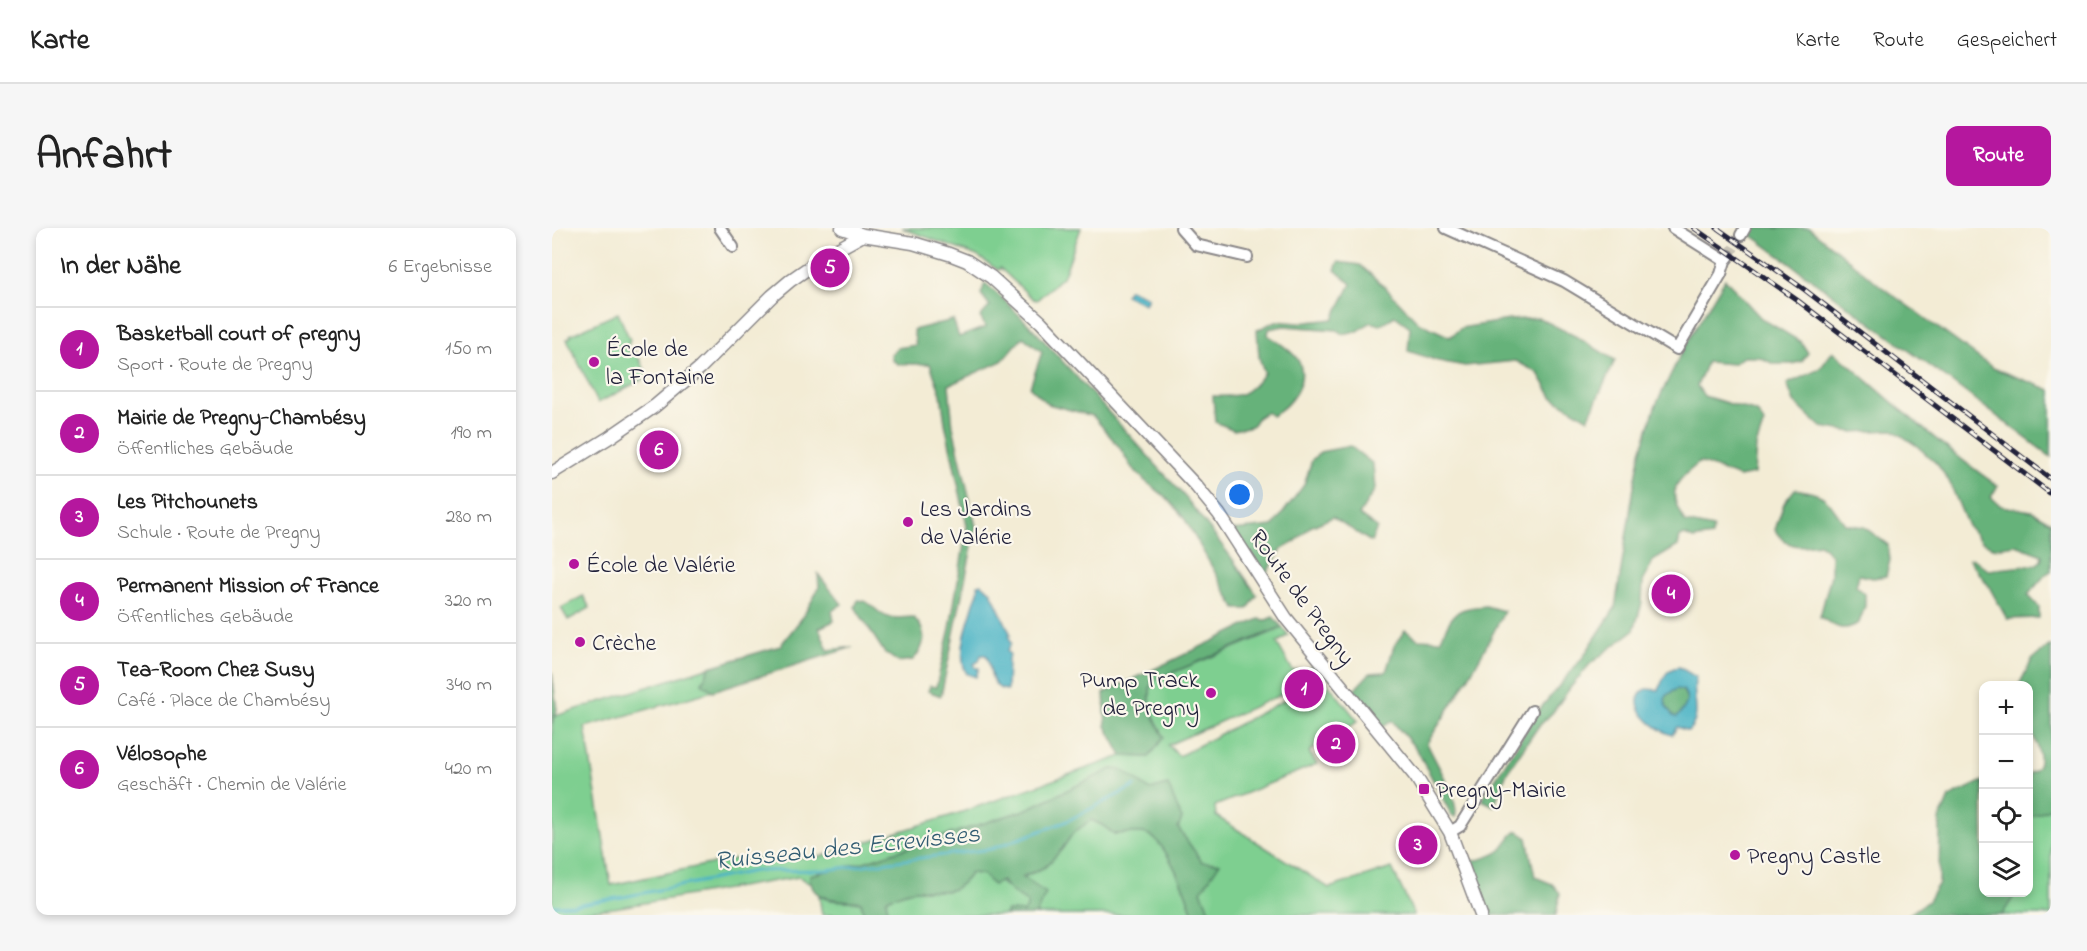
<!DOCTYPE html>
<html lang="de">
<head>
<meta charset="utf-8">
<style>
  body { margin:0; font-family:"Indie Flower",sans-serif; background:#f6f6f6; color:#222 }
  .controls { position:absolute; right:18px; bottom:18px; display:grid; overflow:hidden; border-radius:12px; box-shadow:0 3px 9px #0003 }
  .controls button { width:54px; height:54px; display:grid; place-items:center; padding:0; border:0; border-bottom:2px solid #e0e0e0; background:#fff; color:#222; font:30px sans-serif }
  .you { position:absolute; left:688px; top:267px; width:21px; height:21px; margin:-15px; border:4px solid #fff; border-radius:50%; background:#1a73e8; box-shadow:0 0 0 9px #1a73e833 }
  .badge { display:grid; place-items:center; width:39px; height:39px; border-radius:50%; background:#b5179e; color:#fff; font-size:20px; font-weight:700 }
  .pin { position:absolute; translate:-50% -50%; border:3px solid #fff; box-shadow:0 2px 6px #0006 }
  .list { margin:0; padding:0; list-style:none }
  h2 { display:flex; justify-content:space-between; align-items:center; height:78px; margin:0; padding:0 24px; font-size:26px }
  h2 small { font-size:20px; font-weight:400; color:#767676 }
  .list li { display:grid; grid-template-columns:39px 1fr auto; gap:18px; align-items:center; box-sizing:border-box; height:84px; padding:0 24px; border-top:2px solid #e0e0e0 }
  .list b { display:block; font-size:22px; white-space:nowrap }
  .list p { margin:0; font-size:20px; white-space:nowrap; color:#767676 }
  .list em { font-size:20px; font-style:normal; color:#767676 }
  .icon { flex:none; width:33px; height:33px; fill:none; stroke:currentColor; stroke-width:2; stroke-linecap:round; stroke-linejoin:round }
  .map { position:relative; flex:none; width:1499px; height:687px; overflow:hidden; border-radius:12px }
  header { display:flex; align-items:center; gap:36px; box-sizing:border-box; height:84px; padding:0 30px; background:#fff; border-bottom:2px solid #e0e0e0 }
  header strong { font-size:28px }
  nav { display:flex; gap:33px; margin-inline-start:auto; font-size:21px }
  .intro { display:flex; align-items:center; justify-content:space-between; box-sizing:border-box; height:144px; padding:0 36px }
  h1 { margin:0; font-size:42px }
  .button { padding:15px 27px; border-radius:12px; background:#b5179e; color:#fff; font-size:21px; font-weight:700 }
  main { display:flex; gap:36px; padding:0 36px }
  aside { flex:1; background:#fff; border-radius:12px; box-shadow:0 3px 9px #0003 }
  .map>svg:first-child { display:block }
  .green { fill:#7ecf90; stroke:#507866; stroke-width:1.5; fill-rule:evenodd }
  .forest { fill:#66b27a; stroke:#446a5a; stroke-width:1.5 }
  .water { fill:#48b3c5; stroke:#356a80; stroke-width:1.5; fill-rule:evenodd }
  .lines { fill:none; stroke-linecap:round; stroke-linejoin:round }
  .stream { stroke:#48b3c5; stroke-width:3 }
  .minor-tunnel { stroke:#c9c4b6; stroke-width:10; stroke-dasharray:10 5; stroke-linecap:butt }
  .minor-casing { stroke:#8a8788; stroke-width:14 }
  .tertiary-casing { stroke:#8a8788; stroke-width:15 }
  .minor { stroke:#fff; stroke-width:10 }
  .tertiary { stroke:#fff; stroke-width:12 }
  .rail-casing { stroke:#22223b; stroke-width:5 }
  .rail { stroke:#fbf7ec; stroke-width:3; stroke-dasharray:9; stroke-linecap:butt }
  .poi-dot { fill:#b5179e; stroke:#fbf7ec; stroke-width:2 }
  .labels { text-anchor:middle; stroke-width:4.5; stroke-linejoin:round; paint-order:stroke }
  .poi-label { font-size:24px; fill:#22223b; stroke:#fbf7ec; text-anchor:start }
  .street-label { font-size:24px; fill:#22223b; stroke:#fbf7ec }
  .water-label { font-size:26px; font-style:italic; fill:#315c72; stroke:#fbf7ec }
</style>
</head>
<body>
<header>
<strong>Karte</strong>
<nav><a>Karte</a><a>Route</a><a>Gespeichert</a></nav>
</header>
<div class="intro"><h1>Anfahrt</h1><a class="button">Route</a></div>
<main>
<aside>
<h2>In der Nähe<small>6 Ergebnisse</small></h2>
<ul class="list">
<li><span class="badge">1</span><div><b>Basketball court of pregny</b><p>Sport · Route de Pregny</p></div><em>150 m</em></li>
<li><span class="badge">2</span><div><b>Mairie de Pregny-Chambésy</b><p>Öffentliches Gebäude</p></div><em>190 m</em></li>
<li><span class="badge">3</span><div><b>Les Pitchounets</b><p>Schule · Route de Pregny</p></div><em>280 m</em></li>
<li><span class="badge">4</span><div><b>Permanent Mission of France</b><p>Öffentliches Gebäude</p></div><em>320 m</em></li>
<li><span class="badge">5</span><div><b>Tea-Room Chez Susy</b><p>Café · Place de Chambésy</p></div><em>340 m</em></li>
<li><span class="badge">6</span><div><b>Vélosophe</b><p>Geschäft · Chemin de Valérie</p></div><em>420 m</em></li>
</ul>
</aside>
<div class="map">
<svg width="1499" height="687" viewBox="0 0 1499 687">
  <rect width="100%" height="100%" fill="#fbf7ec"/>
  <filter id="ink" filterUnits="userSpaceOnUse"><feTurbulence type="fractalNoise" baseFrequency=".0167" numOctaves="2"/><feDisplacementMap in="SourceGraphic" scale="12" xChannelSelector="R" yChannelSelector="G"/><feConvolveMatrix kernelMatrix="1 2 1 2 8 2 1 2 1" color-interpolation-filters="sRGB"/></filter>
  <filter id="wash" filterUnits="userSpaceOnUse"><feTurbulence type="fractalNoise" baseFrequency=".008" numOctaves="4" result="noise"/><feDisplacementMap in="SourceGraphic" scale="24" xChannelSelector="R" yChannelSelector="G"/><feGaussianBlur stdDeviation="1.35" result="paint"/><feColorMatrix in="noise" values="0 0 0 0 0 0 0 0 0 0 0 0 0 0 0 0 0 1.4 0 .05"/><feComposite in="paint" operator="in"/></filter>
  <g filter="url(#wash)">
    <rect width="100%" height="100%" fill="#f3ecd5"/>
    <path class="green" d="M529 0 512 47 485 72 481 71 448 40 446 42 425 28 350 0Z
      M66 85 78 112 74 122 84 125 94 144 93 150 46 175 15 111 19 109 18 107Z
      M31 368 38 380 16 392 9 380Z
      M731 400 736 407 725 415 741 443 757 440 761 437 806 493 775 515 773 513 757 524 765 536 663 578 664 588 777 660 840 640 862 687H659L649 663 650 634 626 600 630 590 589 555 560 541 473 582 309 635 258 647V656L247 649 62 680 0 687V496L3 488 158 439 150 455 161 463 33 499 59 657 181 631 266 629 407 585 570 528 597 529 612 509C602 489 594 475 600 453ZM737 463 742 467 627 528 616 517Z
      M1499 554V687H1401L1432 664H1476L1477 562Z
      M539 592 550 597 562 606C572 606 586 603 595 606 614 612 636 668 641 687H484L470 650 493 639 510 621 521 605Z
      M419 645C447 647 454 660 476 675L473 684 455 683 453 687H336L334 671C343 668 353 663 362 662 390 660 399 672 419 645Z
      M267 668 277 672 309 674 312 687H270Z"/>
    <path class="forest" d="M1197 0H1257L1330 59 1441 140 1499 162V229L1397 152 1195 4Z
      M786 34 808 37 833 59 866 94 898 109 909 100 957 92 987 90 1023 108 1063 132 1036 191 1000 169 986 145 964 133 913 138 886 133 856 123 858 99 843 88 828 97 819 94 806 103 790 106 785 102 732 98 717 101 716 107C726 114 740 122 746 132 758 154 737 178 720 188L715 184 706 189 700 198 682 202 663 194 661 168C689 169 695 168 712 145L707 129 705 102 724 93 747 95 781 91 799 56 783 42Z
      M1173 51 1209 90 1249 114 1256 125 1250 133 1241 136H1222L1207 129H1191L1181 136 1155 134 1145 158 1152 168 1205 184 1212 195 1204 218 1202 246 1187 249 1148 234C1122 255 1114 262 1133 294L1161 300 1160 308 1141 311 1133 307 1128 309 1126 318 1101 333 1091 354 1090 375 1082 402 1038 436 1018 460 1001 484 986 499 955 544 942 578 930 572 987 482 1031 429 1063 380 1082 259 1089 224 1103 179 1131 121Z
      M433 55 451 71 484 104 634 270 679 329 705 367 696 381H684L632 290 615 270 593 253 578 237 568 220 541 188 496 176 478 159 490 124 471 109 450 133 397 157 401 199 424 299 389 468 376 463 378 458 384 459 398 400 415 298 393 195 389 166 378 136H346L340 132 339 127 345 120 364 117 361 102 401 92 407 109 434 99 428 89 438 78 429 66Z
      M1281 123C1335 169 1388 218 1446 258L1439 269 1449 278 1480 283 1499 294V343L1494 346 1476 367 1487 379V390L1455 391 1436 357 1417 331 1421 330 1436 342 1483 337 1489 333 1490 327 1464 317 1442 320 1429 313 1416 298 1397 253 1385 236 1365 218 1341 202 1300 204 1269 199 1242 174 1235 156 1268 141Z
      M798 218 821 236 823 261 807 287 825 300 819 314 781 289 758 299 743 314 730 321 711 350 681 302 721 298 752 257 760 232 768 224Z
      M1243 261C1279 267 1273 271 1293 296L1312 299 1336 317 1338 332 1334 348 1321 350 1307 347 1304 358 1313 366V378L1307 395C1289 405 1284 399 1268 389L1279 347V327L1268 316C1248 319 1235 321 1223 302L1232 275Z
      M266 346 290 376 280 383 282 393 267 400 276 422 301 419 161 463 150 455 158 439 228 418 250 390 267 360Z
      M306 372C322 374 323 385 336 389 343 391 354 389 361 389 376 403 374 418 361 432L346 434 332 424 303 379Z
      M934 378 952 383C930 430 903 472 875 515 882 532 909 574 903 589L900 588 865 522 840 493 831 499 802 462 818 445 834 444 842 418 853 402 866 411 888 412C902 385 901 380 934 378Z
      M721 389 730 399 600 453C593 474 602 490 612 509L597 529 570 528 554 498 552 465 707 391 714 392Z
      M1497 418H1499V580L1477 589V545C1499 538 1479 508 1476 491 1475 481 1476 468 1476 458L1467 457 1480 432Z
      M0 444 5 482 0 496Z
      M1124 461 1130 462C1139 473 1134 480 1125 489L1121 488 1114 478 1113 471 1115 467Z
      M560 541 571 542 598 562 616 557 630 591 626 600 650 634 668 635 649 663 659 687H641C636 668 614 612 595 606 586 603 572 606 562 606L550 597 539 592 521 605 510 621 493 639 470 649 494 665 484 686 487 687H453L455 683 473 684 476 675 460 664 450 653 441 657 430 646 419 645C399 672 390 660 362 662 353 663 343 668 334 671L336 687H312L309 674C289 671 257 676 258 647L309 635 473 582Z
      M1431 553 1432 664 1464 665 1450 687H1356L1376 673 1387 655 1388 591 1397 569Z
      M966 603 975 610 983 649 1000 656 1008 665 1004 687H935L919 639 920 633C929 631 941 629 949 622 956 616 957 606 966 603Z"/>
    <path class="water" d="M577 61 596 69 593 76 573 67Z
      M430 356 439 364 459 407 457 408 459 416 455 423 458 427 456 431 455 462C435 461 441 438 434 427H429L427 433 422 436 424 440H427L424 449 415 446C404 428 416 395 422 375 424 368 428 365 426 357Z
      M1127 439 1144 449C1138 466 1152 489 1136 503L1125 499 1120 507C1103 502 1071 476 1094 461L1107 462C1111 451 1114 440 1127 439ZM1124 461 1131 462C1139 473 1133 480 1125 489L1121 488 1114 478 1113 471 1115 467Z"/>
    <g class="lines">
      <path class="stream" d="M0 678 22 677 71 669 203 643 274 642 439 621 513 594 583 558"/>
    </g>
  </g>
  <g filter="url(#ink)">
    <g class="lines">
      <path class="minor-tunnel" d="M1177 28 1189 7"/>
      <defs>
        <path id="minor" d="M168 0 181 19
          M629 0 644 17 695 29
          M894 0 1012 53 1125 121 1169 46 1173 33 1177 28
          M1121 0 1173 33
          M1189 7 1193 0
          M898 604 908 598 980 483"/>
        <path id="tertiary" d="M290 0 311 7 361 15 397 26 415 33 439 49 489 94 644 258 667 286 734 390 864 549 898 604 929 687
          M0 245 58 209 103 178 148 140 220 68 239 52 275 27 311 7"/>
      </defs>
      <use href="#minor" class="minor-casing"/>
      <use href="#tertiary" class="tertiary-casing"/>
      <use href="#minor" class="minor"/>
      <use href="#tertiary" class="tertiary"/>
      <defs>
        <path id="rail" d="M1142 0 1245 72 1499 266
          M1165 0 1253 62 1499 251"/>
      </defs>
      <use href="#rail" class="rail-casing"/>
      <use href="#rail" class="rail"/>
    </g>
  </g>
  <g class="poi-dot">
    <circle cx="42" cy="134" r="6"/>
    <circle cx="356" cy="294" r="6"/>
    <circle cx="22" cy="336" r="6"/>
    <circle cx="28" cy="414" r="6"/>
    <circle cx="659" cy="465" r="6"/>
    <rect x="866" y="555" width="12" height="12" rx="3"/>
    <circle cx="1183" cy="627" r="6"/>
  </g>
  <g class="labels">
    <g class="poi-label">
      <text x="54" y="128">École de<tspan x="54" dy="28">la Fontaine</tspan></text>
      <text x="368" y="288">Les Jardins<tspan x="368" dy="28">de Valérie</tspan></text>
      <text x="34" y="344">École de Valérie</text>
      <text x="40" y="422">Crèche</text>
      <text x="647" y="459" text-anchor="end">Pump Track<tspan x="647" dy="28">de Pregny</tspan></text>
      <text x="884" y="569">Pregny-Mairie</text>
      <text x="1195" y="635">Pregny Castle</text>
    </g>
    <g class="street-label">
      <text transform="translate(751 369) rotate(54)" y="8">Route de Pregny</text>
    </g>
    <g class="water-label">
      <text transform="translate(295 618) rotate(-6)" y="9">Ruisseau des Ecrevisses</text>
    </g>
  </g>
</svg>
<div class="controls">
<button>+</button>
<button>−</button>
<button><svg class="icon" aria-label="locate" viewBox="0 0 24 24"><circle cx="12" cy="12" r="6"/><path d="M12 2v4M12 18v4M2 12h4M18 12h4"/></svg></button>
<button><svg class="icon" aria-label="layers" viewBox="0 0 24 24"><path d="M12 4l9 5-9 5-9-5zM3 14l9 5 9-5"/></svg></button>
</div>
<div class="you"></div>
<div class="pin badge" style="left:752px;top:461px">1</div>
<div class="pin badge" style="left:784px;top:516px">2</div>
<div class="pin badge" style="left:866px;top:617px">3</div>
<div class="pin badge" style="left:1119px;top:366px">4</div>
<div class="pin badge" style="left:278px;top:40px">5</div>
<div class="pin badge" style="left:107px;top:222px">6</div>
</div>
</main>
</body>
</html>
